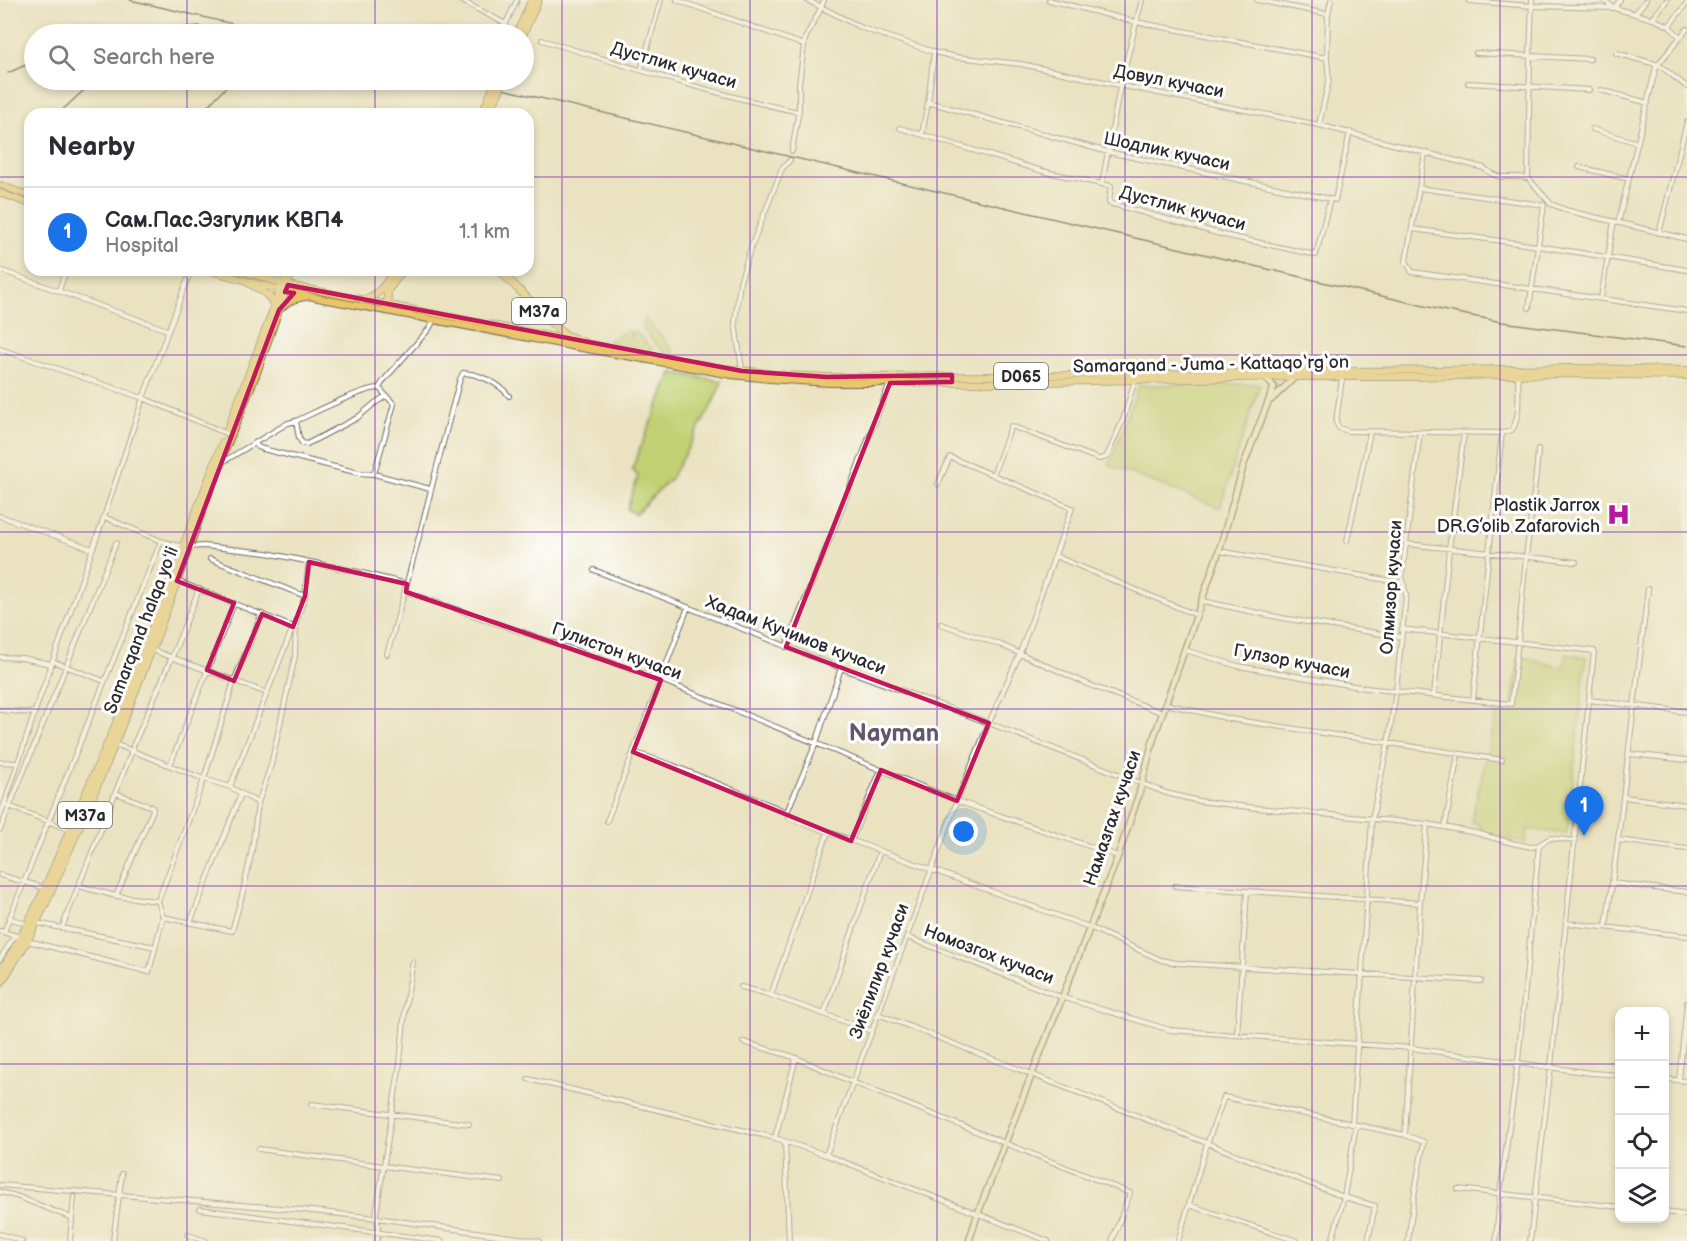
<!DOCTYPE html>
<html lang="en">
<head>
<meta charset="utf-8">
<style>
  body { margin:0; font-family:"Balsamiq Sans",sans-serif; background:#f2f2f3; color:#2b2b33 }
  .controls { position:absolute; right:18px; bottom:18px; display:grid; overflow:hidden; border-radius:12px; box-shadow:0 3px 9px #0003 }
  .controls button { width:54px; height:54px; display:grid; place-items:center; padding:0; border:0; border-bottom:2px solid #e1e1e2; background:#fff; color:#2b2b33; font:30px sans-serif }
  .you { position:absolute; left:964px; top:832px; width:21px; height:21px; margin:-15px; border:4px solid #fff; border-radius:50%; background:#1a73e8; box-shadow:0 0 0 9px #1a73e833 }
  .badge { display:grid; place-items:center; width:39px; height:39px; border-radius:50%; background:#1a73e8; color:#fff; font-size:20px; font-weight:700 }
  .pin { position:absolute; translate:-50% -50px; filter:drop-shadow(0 2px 3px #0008) }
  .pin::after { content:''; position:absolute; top:32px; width:21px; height:18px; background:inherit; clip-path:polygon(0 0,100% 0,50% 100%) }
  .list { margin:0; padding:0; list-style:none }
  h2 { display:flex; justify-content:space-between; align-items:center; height:78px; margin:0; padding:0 24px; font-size:26px }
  h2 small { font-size:20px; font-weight:400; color:#7c7c81 }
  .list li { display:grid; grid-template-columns:39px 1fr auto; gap:18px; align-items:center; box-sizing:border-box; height:90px; padding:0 24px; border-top:2px solid #e1e1e2 }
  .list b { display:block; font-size:22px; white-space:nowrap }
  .list p { margin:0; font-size:20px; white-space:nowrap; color:#7c7c81 }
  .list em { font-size:20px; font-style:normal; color:#7c7c81 }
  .icon { flex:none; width:33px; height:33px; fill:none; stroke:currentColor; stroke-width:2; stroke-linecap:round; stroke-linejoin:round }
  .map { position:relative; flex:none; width:1687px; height:1241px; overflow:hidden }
  .search { position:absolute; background:#fff; box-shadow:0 3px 9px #0003; left:24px; top:24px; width:510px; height:66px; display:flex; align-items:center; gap:15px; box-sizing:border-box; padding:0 21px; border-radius:33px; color:#7c7c81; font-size:22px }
  .panel { position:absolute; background:#fff; box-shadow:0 3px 9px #0003; left:24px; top:108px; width:510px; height:168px; border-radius:18px }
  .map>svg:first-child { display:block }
  .green { fill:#c1d072; stroke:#767e4e; stroke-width:1.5 }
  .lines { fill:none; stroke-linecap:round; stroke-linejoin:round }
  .street-casing { stroke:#6e6b5f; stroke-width:6 }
  .secondary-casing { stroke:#6e6b5f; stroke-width:8 }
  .primary-casing { stroke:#6e6b5f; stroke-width:8 }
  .highway-casing { stroke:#6e6b5f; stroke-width:9 }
  .street { stroke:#fff; stroke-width:4 }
  .secondary { stroke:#f7e8c3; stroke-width:5 }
  .primary { stroke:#ebc669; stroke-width:6 }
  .highway { stroke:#ebc669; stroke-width:7 }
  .rail { stroke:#2b2b2b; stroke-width:1.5 }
  .highway-bridge-casing { stroke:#6e6b5f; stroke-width:9; stroke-linecap:butt }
  .highway-bridge { stroke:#ebc669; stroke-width:7 }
  .marked { fill:none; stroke:#c2185b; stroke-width:4.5; stroke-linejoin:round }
  .grid { fill:none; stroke:#7b2cbf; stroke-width:1.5; stroke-opacity:0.55 }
  .labels { text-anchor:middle; stroke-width:6; stroke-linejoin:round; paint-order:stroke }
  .shield { fill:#fff; stroke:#6b6b6b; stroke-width:1.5 }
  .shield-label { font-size:16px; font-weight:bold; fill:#2b2b2b }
  .street-label { font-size:18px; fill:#2b2b2b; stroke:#fff }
  .poi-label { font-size:18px; fill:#2b2b2b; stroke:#fff; text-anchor:end }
  .district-label { font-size:24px; font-weight:bold; fill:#63576e; stroke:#fff }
</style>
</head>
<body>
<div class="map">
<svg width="1687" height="1241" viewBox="0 0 1687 1241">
  <rect width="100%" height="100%" fill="#fff"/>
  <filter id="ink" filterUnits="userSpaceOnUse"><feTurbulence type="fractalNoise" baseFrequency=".0167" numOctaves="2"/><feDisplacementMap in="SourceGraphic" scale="12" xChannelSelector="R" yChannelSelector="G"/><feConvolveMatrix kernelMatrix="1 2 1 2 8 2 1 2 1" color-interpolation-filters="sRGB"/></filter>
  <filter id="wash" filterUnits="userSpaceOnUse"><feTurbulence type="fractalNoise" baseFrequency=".008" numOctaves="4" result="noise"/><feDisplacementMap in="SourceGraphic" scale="24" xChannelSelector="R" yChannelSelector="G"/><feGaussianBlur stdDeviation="1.35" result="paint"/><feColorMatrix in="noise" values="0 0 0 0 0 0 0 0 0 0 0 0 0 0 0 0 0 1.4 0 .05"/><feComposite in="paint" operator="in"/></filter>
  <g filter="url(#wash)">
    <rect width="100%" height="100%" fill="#eae2c0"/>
    <path class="green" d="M645 319 664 339 674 353 673 355C660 354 651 337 643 328Z
      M627 330 632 332 629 335 632 337 633 334 632 332H636L655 352 607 342Z
      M672 373 722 381 713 403 671 478 635 514 627 509 638 476 632 469 643 441Z
      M1260 384 1220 508 1109 465 1139 385Z
      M1566 654 1586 657 1567 834 1528 829 1525 843 1481 832V826L1471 821 1498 709 1511 712 1519 656 1563 668Z"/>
  </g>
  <g filter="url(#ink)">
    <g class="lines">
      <defs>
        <path id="street" d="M460 0 506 24
          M677 0 804 45
          M807 0 862 28 934 52 956 57 1021 64 1123 86 1319 125 1484 168C1501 183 1509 174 1528 178
          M1049 0 1136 22 1327 58
          M1257 0 1328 14 1327 58 1329 80 1319 125
          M1620 0 1614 8 1653 19 1669 26 1680 37
          M1469 1 1532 6 1614 8 1604 0
          M1328 14 1331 0
          M1635 14 1646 0
          M1653 18 1667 0
          M1669 26 1687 3
          M501 34 517 0
          M542 40C627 66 712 94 799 112
          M1476 53 1590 59
          M1616 53 1659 65 1687 87
          M641 70 661 0
          M524 73 528 57
          M509 80H510
          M1468 83 1589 90
          M1601 90 1648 103
          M928 102 1108 152 1335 200 1350 132
          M900 128 1042 171 1111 186 1109 203 1224 235 1316 255 1330 199
          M1592 129 1638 143
          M922 135 928 102 934 52
          M792 151 799 109V84L805 39 821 8 824 0
          M1425 154 1406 261 1412 272 1687 311
          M1579 167 1629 179
          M1528 178 1530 57 1532 0
          M1528 178 1551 204 1569 211 1687 239
          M1102 184 1120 86 1142 0
          M1419 188 1544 205
          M1618 223 1656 67 1687 29
          M1412 229 1538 246 1687 270
          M1659 233 1687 122
          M0 270 167 330
          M59 290 66 270
          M1601 298 1614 221
          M1529 308 1544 205
          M0 349 143 398 230 435
          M742 370 735 323 740 282 750 250 782 169 790 160
          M1342 378 1336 422 1339 428 1348 431 1502 433 1512 430C1521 416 1518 392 1518 375
          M296 421 299 438 302 443 307 444 357 418 375 403 386 396
          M255 443 258 447 263 449 359 473 374 474 430 489
          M221 463 288 423 296 421C314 413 362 388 379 388
          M374 474 394 404 379 388 384 380 429 329 434 320
          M993 475 1011 426 1099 459 1104 458 1107 456 1123 420 1135 380
          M0 516 92 549
          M104 517 161 541 175 545 189 547 204 546 267 553 358 572 407 584
          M1347 541 1370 432
          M1407 544 1576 562
          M1219 551 1404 583
          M1055 556 1196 615
          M210 559 305 596
          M594 570 841 668 989 723 1166 793 1199 801 1257 808 1427 824 1476 833 1512 843 1531 847 1539 845 1550 838 1575 841
          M177 581 293 627 294 626
          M406 592 661 680 957 801 1118 856
          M1202 601 1282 618 1401 637
          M941 624 1001 645 1090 685 1163 713
          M1402 629 1594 651 1589 700
          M786 647 832 534 890 383
          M152 650 267 693
          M1185 650 1238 666 1366 688 1511 704C1517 655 1521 607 1526 558 1530 521 1536 485 1538 449
          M387 654C414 563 435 470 460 379L463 373C477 373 501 384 509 396
          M0 657 22 658 51 664
          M52 661 104 681
          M1434 695 1449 549 1464 433
          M1473 700 1502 433
          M1166 704 1230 719 1502 760
          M0 710 30 713 35 711 104 517 143 398 191 270
          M115 744 204 779 230 787 258 803
          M134 752 133 746 172 657 199 589
          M633 752 672 765 787 812 790 818 1089 927 1161 960 1176 963 1481 981
          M1629 754 1687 760
          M0 762 17 763
          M170 765 234 603
          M230 787 293 627
          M116 793 152 807 153 810 116 896
          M1624 797 1687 805
          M4 804 70 830
          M787 812 816 743 841 668
          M0 817 35 712
          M607 821 688 607
          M1445 827 1458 754
          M0 830 116 543
          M1618 840 1687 849
          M851 841 881 770
          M0 875 45 888
          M1612 883 1687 892
          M79 886 116 896 158 901 163 917
          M1175 886 1420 903
          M158 901 204 779 234 681 262 614
          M9 918 27 924
          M37 923 155 947
          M190 923 241 794
          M1566 923 1687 936
          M1606 926 1618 840 1648 589
          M62 928 132 751
          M0 931 17 936
          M4 932 161 541
          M907 937 1061 997 1170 1030 1411 1048 1591 1073 1620 1075
          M28 941 149 972 163 917 232 931 243 892 252 850 258 803 271 765 295 656 296 623 305 596 309 562
          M0 959 15 935
          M741 987 764 993 824 1014 880 851
          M771 995 828 832
          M824 1014 871 1031
          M878 1014 1344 1197 1375 1206 1368 1241
          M1237 1035 1247 891
          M743 1042 794 1057 852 1082 1130 1193 1112 1241
          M528 1079 775 1138 826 1155 1048 1241
          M1664 1079 1687 1081
          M1679 1080 1687 1003
          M311 1104 469 1124
          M1352 1124 1372 819 1388 744 1396 691 1406 595 1402 576 1420 432
          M1405 1135 1420 903 1427 824
          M775 1138 796 1058
          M785 1141 789 1241
          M259 1149 383 1166 502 1181
          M826 1155 957 801 989 723 1020 653 1072 508 950 457 938 484
          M0 1185 303 1210 377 1218 539 1241
          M1458 1189 1620 1207
          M0 1192 16 1196 72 1218
          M1189 1205 1297 1241
          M200 1209 442 1241
          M1664 1212 1687 1215
          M0 1234 22 1241
          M188 1235 206 1241
          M70 1241 74 1197
          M113 1241 122 1174
          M377 1241 378 1225 376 1214 400 1063 405 1009 413 962
          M1178 1241 1207 1144 1224 1097 1405 1135 1424 1142 1415 1190 1408 1241
          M1332 1241 1344 1197 1356 1125
          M1496 1241 1500 1194 1518 1061 1539 845
          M1530 1241 1551 1066 1589 700 1687 712"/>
        <path id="secondary" d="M1271 400 1295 377
          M969 1241 978 1213 1019 1107 1118 856 1139 794 1154 737 1219 551 1244 464 1274 387 1266 378"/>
        <path id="primary" d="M0 185 30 196
          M0 193 30 204
          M207 270 280 290 323 299 576 347 732 375 770 379 828 383H991L1295 377H1404L1556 374 1687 376
          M237 270 288 285 585 343 715 367 785 375 827 377 998 376 1579 368 1687 370"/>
        <path id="highway" d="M517 34 532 0
          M523 34 538 0
          M499 270 558 329 565 334 585 343
          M249 283C258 289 271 294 274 306
          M363 300C379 296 386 283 395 270
          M388 305 387 291 403 270
          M281 308C289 299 297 298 308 296
          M228 429 268 324 283 283 296 270
          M0 973 20 939 42 895 114 729 223 442
          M0 984 27 941 48 898 107 762 156 638 219 464 256 374 290 277"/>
      </defs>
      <use href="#street" class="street-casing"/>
      <use href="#secondary" class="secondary-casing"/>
      <use href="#primary" class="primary-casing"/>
      <use href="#highway" class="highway-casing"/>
      <use href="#street" class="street"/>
      <use href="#secondary" class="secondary"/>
      <use href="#primary" class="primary"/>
      <use href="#highway" class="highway"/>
      <path class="rail" d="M130 0 276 34
        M152 34 173 28 200 26
        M8 73 28 64
        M407 80 431 85
        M464 80 1437 309 1502 322 1687 346
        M58 114 95 80
        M200 114 233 80"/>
      <defs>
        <path id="highway-bridge" d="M482 114 497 80
          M489 114 504 80"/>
      </defs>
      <use href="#highway-bridge" class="highway-bridge-casing"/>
      <use href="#highway-bridge" class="highway-bridge"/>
    </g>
  </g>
  <path d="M0 0H1687V1241H0ZM288 285 742 371 827 377 952 375V382L890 383 786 647 989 723 957 801 881 770 851 841 633 752 661 680 406 592 407 584 309 562 305 596 293 627 262 614 234 681 207 670 234 603 177 581 279 310 294 293 285 292Z" fill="#eae2c0" fill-opacity=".55" fill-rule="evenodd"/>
  <path class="marked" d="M288 285 742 371 827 377 952 375V382L890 383 786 647 989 723 957 801 881 770 851 841 633 752 661 680 406 592 407 584 309 562 305 596 293 627 262 614 234 681 207 670 234 603 177 581 279 310 294 293 285 292Z"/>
  <path class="grid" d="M187 0V34M375 0V34M562 0V1241M750 0V1241M937 0V1241M1125 0V1241M1312 0V1241M1500 0V1241M187 80V114M375 80V114M0 177H30M528 177H1687M187 270V1241M375 270V1241M0 355H1687M0 532H1687M0 709H1687M0 886H1687M0 1064H1620M1664 1064H1687"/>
  <defs>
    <symbol id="hospital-bare" viewBox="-9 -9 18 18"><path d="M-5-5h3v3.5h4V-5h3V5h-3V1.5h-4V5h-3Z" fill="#b5179e" stroke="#fff" stroke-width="2.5" paint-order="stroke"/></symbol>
  </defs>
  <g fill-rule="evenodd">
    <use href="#hospital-bare" x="1602" y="498" width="33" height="33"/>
  </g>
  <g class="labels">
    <g class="shield">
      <rect x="512" y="298" width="54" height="26" rx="4.5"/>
      <rect x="994" y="363" width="54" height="26" rx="4.5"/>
      <rect x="58" y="802" width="54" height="26" rx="4.5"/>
    </g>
    <g class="shield-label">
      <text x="539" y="317">M37a</text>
      <text x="1021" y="382">D065</text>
      <text x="85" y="821">M37a</text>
    </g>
    <g class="street-label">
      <text transform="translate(674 65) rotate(16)" y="6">Дустлик кучаси</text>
      <text transform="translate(1169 81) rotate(11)" y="6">Довул кучаси</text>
      <text transform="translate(1167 151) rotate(12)" y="6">Шодлик кучаси</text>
      <text transform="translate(1183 208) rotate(15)" y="6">Дустлик кучаси</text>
      <text transform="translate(1211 364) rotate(-1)" y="6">Samarqand - Juma - Kattaqo‘rg‘on</text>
      <text transform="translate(1391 587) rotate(-86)" y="6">Олмизор кучаси</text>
      <text transform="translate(141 630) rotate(-69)" y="6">Samarqand halqa yoʻli</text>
      <text transform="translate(796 635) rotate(21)" y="6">Хадам Кучимов кучаси</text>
      <text transform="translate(617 651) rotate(20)" y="6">Гулистон кучаси</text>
      <text transform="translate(1292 661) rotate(11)" y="6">Гулзор кучаси</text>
      <text transform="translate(1112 818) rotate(-71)" y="6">Намазгах кучаси</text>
      <text transform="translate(989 954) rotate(21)" y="6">Номозгох кучаси</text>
      <text transform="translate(879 971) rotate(-70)" y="6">Зиёлилир кучаси</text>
    </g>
    <g class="poi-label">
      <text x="1600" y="511">Plastik Jarrox<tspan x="1600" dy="21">DR.G’olib Zafarovich</tspan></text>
    </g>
    <g class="district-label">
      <text x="894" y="741">Nayman</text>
    </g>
  </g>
</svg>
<div class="controls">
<button>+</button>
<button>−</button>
<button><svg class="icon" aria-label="locate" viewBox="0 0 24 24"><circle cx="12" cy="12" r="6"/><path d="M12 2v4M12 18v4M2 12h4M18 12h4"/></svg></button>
<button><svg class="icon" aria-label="layers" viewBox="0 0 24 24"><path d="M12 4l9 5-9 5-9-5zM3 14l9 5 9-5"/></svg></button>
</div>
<div class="you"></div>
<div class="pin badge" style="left:1584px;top:836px">1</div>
<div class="search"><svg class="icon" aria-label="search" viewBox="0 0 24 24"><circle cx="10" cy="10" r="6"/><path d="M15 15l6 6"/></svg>Search here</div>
<section class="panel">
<h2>Nearby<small></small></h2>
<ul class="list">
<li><span class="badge">1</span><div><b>Сам.Пас.Эзгулик КВП4</b><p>Hospital</p></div><em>1.1 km</em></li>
</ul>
</section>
</div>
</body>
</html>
